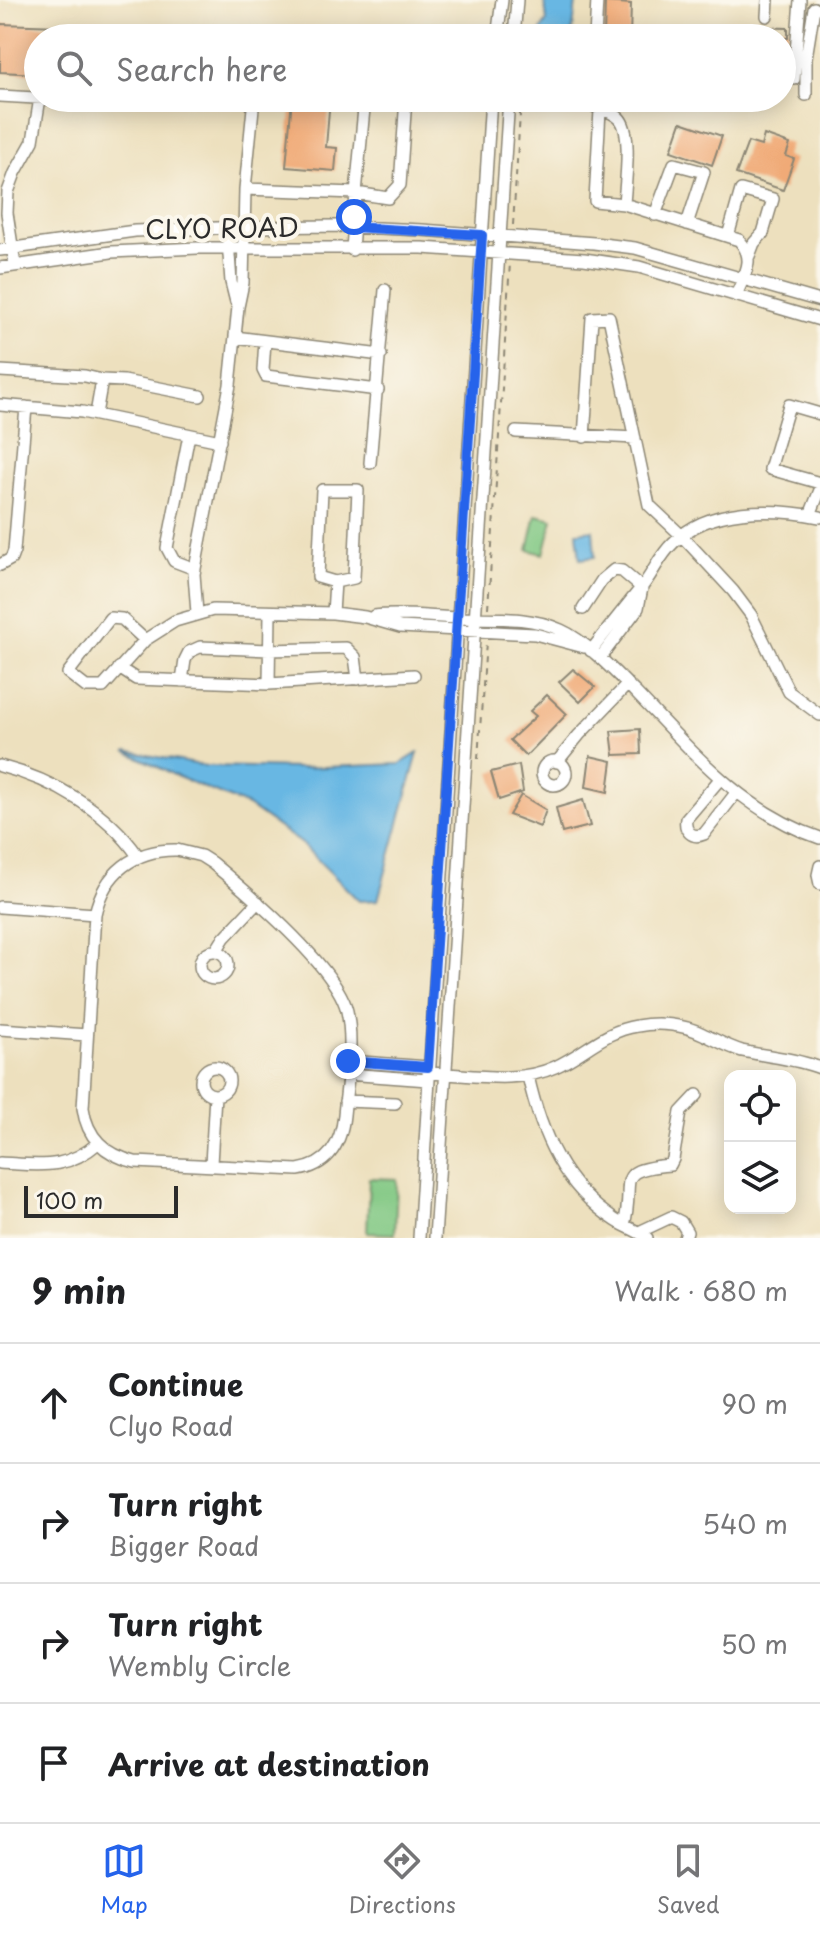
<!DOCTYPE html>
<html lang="en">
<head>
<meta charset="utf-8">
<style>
  body { margin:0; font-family:"Playpen Sans",sans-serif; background:#f2f2f2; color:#202124 }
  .controls { position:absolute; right:24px; bottom:24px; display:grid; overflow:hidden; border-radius:16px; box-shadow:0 4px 20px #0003 }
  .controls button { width:72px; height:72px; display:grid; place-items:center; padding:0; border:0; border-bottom:2px solid #e0e0e0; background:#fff; color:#202124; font:40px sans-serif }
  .scale { position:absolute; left:24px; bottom:20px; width:154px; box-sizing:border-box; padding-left:8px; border:4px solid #2b2b2b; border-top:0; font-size:22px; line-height:28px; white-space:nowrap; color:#2b2b2b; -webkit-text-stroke:6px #fbf7ec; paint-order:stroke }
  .stop { position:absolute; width:24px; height:24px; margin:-18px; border:6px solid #2563eb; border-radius:50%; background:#fff }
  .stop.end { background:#2563eb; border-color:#fff; box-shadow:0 2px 8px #0008 }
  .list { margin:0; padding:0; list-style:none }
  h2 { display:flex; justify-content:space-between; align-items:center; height:104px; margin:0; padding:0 32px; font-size:34px }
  h2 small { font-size:26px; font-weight:400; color:#757577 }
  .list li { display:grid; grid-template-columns:52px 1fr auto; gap:24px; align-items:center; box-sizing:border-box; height:120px; padding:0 32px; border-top:2px solid #e0e0e0 }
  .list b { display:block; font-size:30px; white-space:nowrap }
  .list p { margin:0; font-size:26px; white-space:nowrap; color:#757577 }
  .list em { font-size:26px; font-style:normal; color:#757577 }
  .icon { flex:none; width:44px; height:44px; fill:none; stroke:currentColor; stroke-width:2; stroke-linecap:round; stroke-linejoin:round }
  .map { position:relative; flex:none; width:820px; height:1238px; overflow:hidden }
  .search { position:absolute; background:#fff; box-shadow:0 4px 20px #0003; left:24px; right:24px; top:24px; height:88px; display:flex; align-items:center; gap:20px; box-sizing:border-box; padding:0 28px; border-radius:44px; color:#757577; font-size:30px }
  .sheet { height:584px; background:#fff }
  nav { display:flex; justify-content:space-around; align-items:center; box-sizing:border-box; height:112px; border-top:2px solid #e0e0e0; background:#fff; font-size:22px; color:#757577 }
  nav a { display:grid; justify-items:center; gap:4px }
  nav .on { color:#2563eb }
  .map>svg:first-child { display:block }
  .green { fill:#81c883; stroke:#567a57; stroke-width:2 }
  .water { fill:#68b7e3; stroke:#4a7187; stroke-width:2 }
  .building { fill:#f0aa77 }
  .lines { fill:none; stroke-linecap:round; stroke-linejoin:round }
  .minor-casing { stroke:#8c8674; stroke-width:14 }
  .path { stroke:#8c8674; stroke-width:2; stroke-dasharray:6 6; stroke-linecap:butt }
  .minor { stroke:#fff; stroke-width:11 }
  .route { stroke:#2563eb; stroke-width:10 }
  .labels { text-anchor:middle; stroke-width:8; stroke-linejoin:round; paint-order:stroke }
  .street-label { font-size:26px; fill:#2b2b2b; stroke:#fbf7ec }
</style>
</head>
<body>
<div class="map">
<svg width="820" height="1238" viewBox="0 0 820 1238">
  <rect width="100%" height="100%" fill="#fbf7ec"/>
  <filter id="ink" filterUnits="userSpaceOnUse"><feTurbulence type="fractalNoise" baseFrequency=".0125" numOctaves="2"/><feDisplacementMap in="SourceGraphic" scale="16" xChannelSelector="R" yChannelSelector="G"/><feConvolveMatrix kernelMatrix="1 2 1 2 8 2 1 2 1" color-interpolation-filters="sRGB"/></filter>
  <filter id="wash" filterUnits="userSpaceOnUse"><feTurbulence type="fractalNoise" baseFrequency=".006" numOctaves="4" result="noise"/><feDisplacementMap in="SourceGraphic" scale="32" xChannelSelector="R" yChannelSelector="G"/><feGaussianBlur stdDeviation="1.8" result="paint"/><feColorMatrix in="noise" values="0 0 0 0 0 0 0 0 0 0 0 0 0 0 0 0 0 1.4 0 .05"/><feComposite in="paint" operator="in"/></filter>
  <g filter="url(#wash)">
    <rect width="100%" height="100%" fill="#ede0be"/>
    <path class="green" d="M536 515 553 519 544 554 528 550Z
      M369 1178 397 1179 395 1234 367 1233Z"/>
    <path class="water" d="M548 0 576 2 573 29 568 38H536L547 21 545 4Z
      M593 530 595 557 580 559 577 532Z
      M126 751 206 766 300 768 400 764 418 753 378 900 359 901 301 843 248 806 176 776Z"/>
    <g id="blocks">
      <path class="building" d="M605 2 631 4 630 38H604Z
        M0 24 59 26V38H38V74L0 72Z
        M752 27 788 28V38H752Z
        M292 98H330L326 147 337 148 335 171 286 167Z
        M681 122 722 136 712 165 671 151Z
        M764 135 790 144 786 156 794 159 783 190 736 174 748 142 761 146Z
        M573 669 595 687 580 702 559 682Z
        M547 695 567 714 526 756 510 740 536 716 530 711Z
        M640 729 641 754 614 755 611 731Z
        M590 756 612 761 608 792 586 787Z
        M519 765 523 792 499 800 491 772Z
        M521 795 546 810 540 827 509 815Z
        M583 800 590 826 562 833 556 808Z"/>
    </g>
  </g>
  <g filter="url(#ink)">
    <use href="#blocks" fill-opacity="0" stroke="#8c8674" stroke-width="2"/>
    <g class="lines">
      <defs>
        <path id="minor" d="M767 16 768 0
          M497 38 502 0
          M514 38 517 0
          M595 38 597 0
          M782 79H794L800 0
          M806 95V58L814 8
          M0 96 123 103 128 98
          M559 98C577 103 605 106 619 118 633 131 625 185 624 204L739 240C757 260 744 274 736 296
          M600 110 595 201 624 204
          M245 189 254 98
          M655 215 674 164 704 172 687 224
          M227 227 231 282 236 302
          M728 236 741 190 773 199 763 233 754 243 749 256
          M0 250 135 231 244 227 335 226 422 230 594 243 635 248 820 301
          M352 250 356 193 388 198 400 185 406 98
          M15 265 7 213 8 192 15 173 33 141 40 98
          M0 268 111 252 198 248H422L584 259 639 267 820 320
          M235 337 381 355
          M265 341 263 370 266 376 378 390
          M0 371 85 376 102 380
          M0 405 82 412 220 441
          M96 414 102 380 124 381 200 396
          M820 414 789 405 770 469 820 483
          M516 432 635 438
          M189 435 167 548 174 561 195 569
          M584 437 592 318 609 317 649 505 681 535 733 591 751 615 789 692 820 715
          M370 463 385 290
          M810 515 820 490
          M0 565 11 559 14 551 26 407
          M583 609 602 580 614 570 622 571 642 588
          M197 613 194 574 230 385 238 307 243 283 245 189 356 193 365 98
          M333 613 335 582 318 577 322 490H358L354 578 335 582
          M374 616C403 613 430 617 459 618 493 619 528 615 561 630 586 641 616 673 636 693 691 750 742 812 820 838
          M145 640 122 619 110 618 68 673 86 687H103L145 640 175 621 213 610 333 613 365 617 400 627 535 634 584 647
          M591 651C607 630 624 609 641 588 653 574 659 556 673 543 709 506 773 508 820 517
          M600 658 638 608 642 588
          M119 668 136 679 269 684 414 675
          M182 681 185 660 189 652 200 647 269 650 346 648 355 657 358 679
          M269 684 270 612
          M542 773a12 12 0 1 1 24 0a12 12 0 1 1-24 0Z
          M557 762 579 735 628 684
          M0 766C54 780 106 810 138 856
          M720 779 686 819C684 831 692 839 704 834L736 793
          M177 850 201 856 212 863C247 892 337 968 347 1011 354 1044 347 1082 344 1115 341 1144 329 1165 298 1170L135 1162C106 1155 87 1138 83 1108L95 914C104 873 134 849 177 850Z
          M820 866 818 875 820 884
          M0 907 95 914
          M200 965a14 14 0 1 1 28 0a14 14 0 1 1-28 0Z
          M216 951 224 938 258 902
          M0 1029 87 1035
          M348 1061 428 1067
          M201 1081a14 14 0 1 1 28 0a14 14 0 1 1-28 0Z
          M428 1073C470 1074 516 1085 555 1067 584 1054 604 1031 637 1026 658 1022 683 1024 703 1034 716 1040 728 1047 742 1051 769 1057 795 1058 820 1068
          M347 1074 428 1080
          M528 1076C541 1134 563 1186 615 1220 625 1227 637 1230 647 1238
          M345 1101 395 1103
          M0 1163C39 1165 66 1171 98 1143
          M211 1164 215 1095
          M624 1225C636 1180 611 1170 670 1165L673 1159 681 1112 697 1095
          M639 1232 671 1217 681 1222 687 1232 685 1238
          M419 1238 491 98
          M435 1238 509 98"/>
      </defs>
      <use href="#minor" class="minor-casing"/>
      <path class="path" d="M513 225 521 98
        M488 608 510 263
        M478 759 486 642"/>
      <use href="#minor" class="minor"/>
    </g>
  </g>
  <g class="lines" filter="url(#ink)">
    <path class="route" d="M348 1061 428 1067 482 235 353 227 354 217"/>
  </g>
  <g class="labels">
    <g class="street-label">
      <text transform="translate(222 229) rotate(-1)" y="9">CLYO ROAD</text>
    </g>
  </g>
</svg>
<div class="controls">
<button><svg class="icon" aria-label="locate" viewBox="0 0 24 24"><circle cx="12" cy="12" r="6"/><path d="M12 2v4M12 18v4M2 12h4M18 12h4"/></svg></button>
<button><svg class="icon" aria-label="layers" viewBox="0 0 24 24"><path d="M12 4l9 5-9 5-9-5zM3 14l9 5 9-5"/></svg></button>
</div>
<div class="scale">100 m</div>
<div class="stop" style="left:354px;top:217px"></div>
<div class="stop end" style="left:348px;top:1061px"></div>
<div class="search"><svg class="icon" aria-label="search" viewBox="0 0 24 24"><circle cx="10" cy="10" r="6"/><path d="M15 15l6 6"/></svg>Search here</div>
</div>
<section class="sheet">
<h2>9 min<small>Walk · 680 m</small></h2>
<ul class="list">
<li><svg class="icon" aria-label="ahead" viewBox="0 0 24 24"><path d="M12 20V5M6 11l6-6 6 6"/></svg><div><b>Continue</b><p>Clyo Road</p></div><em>90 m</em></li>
<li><svg class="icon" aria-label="right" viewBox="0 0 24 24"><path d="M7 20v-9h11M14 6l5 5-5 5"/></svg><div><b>Turn right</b><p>Bigger Road</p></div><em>540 m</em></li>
<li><svg class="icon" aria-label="right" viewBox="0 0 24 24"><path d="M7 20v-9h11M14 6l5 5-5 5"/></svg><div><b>Turn right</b><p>Wembly Circle</p></div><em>50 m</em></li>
<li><svg class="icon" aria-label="arrive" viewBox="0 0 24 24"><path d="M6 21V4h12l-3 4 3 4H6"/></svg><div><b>Arrive at destination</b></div></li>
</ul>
</section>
<nav>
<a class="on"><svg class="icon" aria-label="map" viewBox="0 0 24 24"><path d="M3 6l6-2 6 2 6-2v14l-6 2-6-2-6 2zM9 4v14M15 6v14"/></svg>Map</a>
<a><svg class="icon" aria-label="directions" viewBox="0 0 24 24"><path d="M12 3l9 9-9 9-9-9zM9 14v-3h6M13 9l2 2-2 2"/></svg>Directions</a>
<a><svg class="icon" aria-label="saved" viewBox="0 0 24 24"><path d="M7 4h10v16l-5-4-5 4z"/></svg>Saved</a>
</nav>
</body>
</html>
